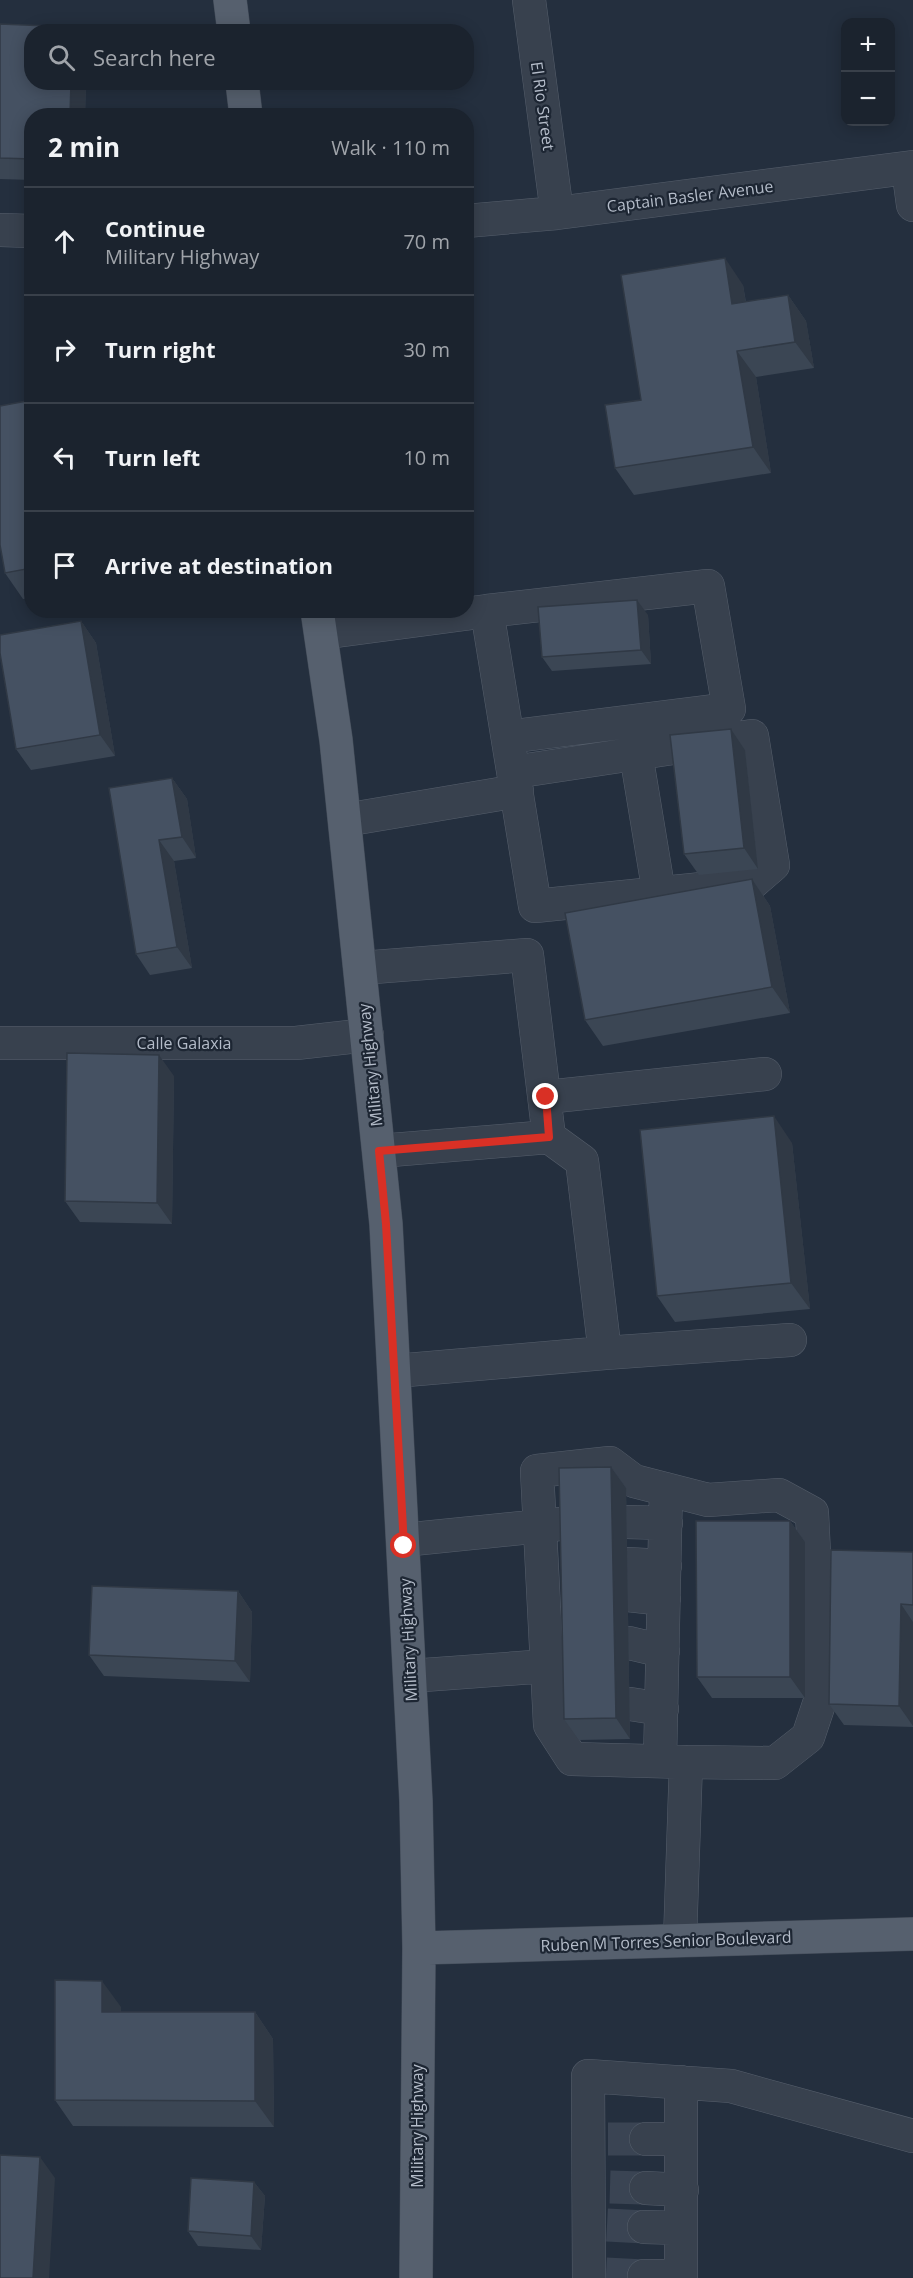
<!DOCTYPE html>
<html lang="en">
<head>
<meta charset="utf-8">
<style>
  body { margin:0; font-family:"Open Sans",sans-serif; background:#282f3a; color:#f1f3f6 }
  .controls { position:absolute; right:18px; top:18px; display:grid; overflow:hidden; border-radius:12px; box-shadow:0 3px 15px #0003 }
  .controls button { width:54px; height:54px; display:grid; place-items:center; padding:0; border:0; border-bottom:2px solid #39404a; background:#1b232e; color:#f1f3f6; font:30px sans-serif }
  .stop { position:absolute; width:18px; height:18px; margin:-14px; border:4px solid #d93025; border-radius:50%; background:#fff }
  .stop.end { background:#d93025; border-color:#fff; box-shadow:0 2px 6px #0008 }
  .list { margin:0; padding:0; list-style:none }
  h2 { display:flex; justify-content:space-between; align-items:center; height:78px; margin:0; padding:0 24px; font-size:26px }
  h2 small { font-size:20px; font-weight:400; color:#a0a4aa }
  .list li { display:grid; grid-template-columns:39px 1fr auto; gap:18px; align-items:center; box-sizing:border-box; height:108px; padding:0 24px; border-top:2px solid #39404a }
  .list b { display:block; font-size:22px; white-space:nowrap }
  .list p { margin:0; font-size:20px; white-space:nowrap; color:#a0a4aa }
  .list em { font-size:20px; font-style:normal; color:#a0a4aa }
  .icon { flex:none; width:33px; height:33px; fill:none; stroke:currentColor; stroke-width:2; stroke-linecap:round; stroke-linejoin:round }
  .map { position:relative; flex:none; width:913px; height:2278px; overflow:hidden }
  .search { position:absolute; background:#1b232e; box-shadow:0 3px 15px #0003; left:24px; top:24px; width:450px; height:66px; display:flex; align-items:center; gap:15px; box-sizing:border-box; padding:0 21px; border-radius:24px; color:#a0a4aa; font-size:22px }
  .panel { position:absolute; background:#1b232e; box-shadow:0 3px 15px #0003; left:24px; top:108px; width:450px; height:510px; border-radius:24px }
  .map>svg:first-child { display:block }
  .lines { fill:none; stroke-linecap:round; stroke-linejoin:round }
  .minor-tunnel { stroke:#3a4453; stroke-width:33; stroke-dasharray:33 16; stroke-linecap:butt }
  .minor-casing { stroke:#565f6c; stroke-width:34 }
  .major-casing { stroke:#414a57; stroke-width:34 }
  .minor { stroke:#38414e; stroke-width:33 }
  .major { stroke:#56606e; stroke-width:33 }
  .wall { fill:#3b4654 }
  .shaded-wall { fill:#303945 }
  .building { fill:#455162; stroke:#303945; stroke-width:1.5 }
  .route { stroke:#d93025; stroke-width:8 }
  .labels { text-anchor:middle; stroke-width:4.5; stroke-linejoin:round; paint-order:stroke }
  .street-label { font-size:16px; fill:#b4bcc9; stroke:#1d2633 }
</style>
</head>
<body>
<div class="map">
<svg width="913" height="2278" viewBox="0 0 913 2278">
  <rect width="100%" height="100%" fill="#242f3e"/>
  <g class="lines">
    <path class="minor-tunnel" d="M608 2139H646
      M610 2187 646 2188
      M607 2225 644 2227
      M606 2274 644 2276"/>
    <defs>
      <path id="minor" d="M529 0 557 213
        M908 168 913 205
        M466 221 557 213 913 167
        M0 230 32 231
        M487 611 708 586 729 709 508 737
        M321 633 487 611 535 906 751 884 773 865 752 736 514 772
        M636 754 659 893
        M345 820 517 791
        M361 968 527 955 549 1137 379 1151
        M0 1043H296L367 1035
        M546 1097 765 1074
        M605 1353 790 1340
        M395 1371 605 1353 582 1161 549 1137
        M626 1522 666 1523
        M403 1540 560 1524
        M627 1564 665 1566
        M628 1595 664 1599
        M629 1643 663 1651
        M410 1676 547 1666
        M630 1704 662 1709
        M660 1761 666 1489
        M680 1940 686 1762 775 1763 808 1737 821 1698 812 1513 779 1495 708 1500 634 1481 610 1463 537 1471 550 1725 572 1759 686 1762
        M681 2082V2278
        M646 2139H681
        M646 2188 682 2190
        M644 2227 681 2228
        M644 2276H681
        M589 2278 588 2076 731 2086 913 2136"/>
      <path id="major" d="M230 0 234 32
        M242 82 246 116
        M317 610 336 740 386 1224 416 1801 419 1948 416 2278
        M419 1948 913 1934"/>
    </defs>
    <use href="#minor" class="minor-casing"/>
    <use href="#major" class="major-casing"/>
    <use href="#minor" class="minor"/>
    <use href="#major" class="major"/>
  </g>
  <path class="wall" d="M0 24 72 27 75 32H32V82H86L85 116H32V180L0 179Z
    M743 285 746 302 788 295 806 321 814 368 756 377 771 473 634 495 615 468 641 400Z
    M32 400V598L23 599 5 573Z
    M648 615 651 664 552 671 542 657Z
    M81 621 96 643 115 756 31 770 16 749Z
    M731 729 745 750 758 869 699 875 684 854Z
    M172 778 187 799 196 858 174 861 192 968 150 975 136 954Z
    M752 879 770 906 790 1013 603 1046 585 1020Z
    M174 1076 172 1224 80 1222 65 1201Z
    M792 1143 810 1309 675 1322 657 1296Z
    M611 1467 626 1488 630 1739 579 1740 564 1719Z
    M790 1521 805 1542V1698H712L697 1677Z
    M913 1552V1727L844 1725 829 1704Z
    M238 1591 252 1612 250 1682 104 1676 89 1655Z
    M121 2007V2012H255L273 2039 274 2127 73 2126 55 2100Z
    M254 2182 265 2196 261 2250 198 2246 188 2231Z"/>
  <path class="shaded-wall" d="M71 82H86L85 116H70Z
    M725 258 743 285 750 330 732 304Z
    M788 295 806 321 814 368 795 342Z
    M737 351 756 377 771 473 753 447Z
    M637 600 648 615 651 664 641 650Z
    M81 621 96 643 115 756 100 735Z
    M731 729 745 750 758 869 744 848Z
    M172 778 187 799 196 858 182 837Z
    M159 840 174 861 192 968 177 947Z
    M752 879 770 906 790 1013 772 987Z
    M159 1055 174 1076 172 1224 157 1203Z
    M774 1116 792 1143 810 1309 791 1283Z
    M611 1467 626 1488 630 1739 616 1718Z
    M790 1521 805 1542V1698L790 1677Z
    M238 1591 252 1612 250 1682 235 1661Z
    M901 1604 913 1622V1726L899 1706Z
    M102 1981 121 2007V2038L102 2012Z
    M255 2012 273 2039 274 2127 255 2101Z
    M40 2157 55 2178 49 2278H33Z
    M254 2182 265 2196 261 2250 251 2236Z"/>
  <path class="building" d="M0 24 72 27V32H32V82H71L70 116H32V159L0 158Z
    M725 258 732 304 788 295 795 342 737 351 753 447 615 468 605 405 641 400 621 275Z
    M32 400V568L5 573 0 545V406Z
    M637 600 641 650 542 657 538 607Z
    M81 621 100 735 16 749 0 653V635Z
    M731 729 744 848 684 854 670 735Z
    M172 778 182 837 159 840 177 947 136 954 109 788Z
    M752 879 772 987 585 1020 565 913Z
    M67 1053 159 1055 157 1203 65 1201Z
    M774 1116 791 1283 657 1296 640 1130Z
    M611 1467 616 1718 564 1719 559 1468Z
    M696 1521H790V1677H697Z
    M831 1550 913 1552V1605L901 1604 899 1706 829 1704Z
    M92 1586 238 1591 235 1661 89 1655Z
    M55 1980 102 1981V2012H255V2101L55 2100Z
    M0 2155 40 2157 33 2278H0Z
    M191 2178 254 2182 251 2236 188 2231Z"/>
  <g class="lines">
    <path class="route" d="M404 1546 386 1224 379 1151 549 1137 546 1097"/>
  </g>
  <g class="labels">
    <g class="street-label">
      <text transform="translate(543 106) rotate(82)" y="6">El Rio Street</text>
      <text transform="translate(690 196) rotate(-7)" y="6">Captain Basler Avenue</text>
      <text x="184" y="1049">Calle Galaxia</text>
      <text transform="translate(370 1065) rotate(-96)" y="6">Military Highway</text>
      <text transform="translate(408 1640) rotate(-93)" y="6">Military Highway</text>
      <text transform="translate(666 1941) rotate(-2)" y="6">Ruben M Torres Senior Boulevard</text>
      <text transform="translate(417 2126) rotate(-90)" y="6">Military Highway</text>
    </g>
  </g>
</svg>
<div class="controls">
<button>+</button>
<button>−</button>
</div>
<div class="stop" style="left:404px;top:1546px"></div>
<div class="stop end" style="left:546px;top:1097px"></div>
<div class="search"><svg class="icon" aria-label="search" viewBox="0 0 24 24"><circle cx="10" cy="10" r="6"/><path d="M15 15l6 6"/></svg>Search here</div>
<section class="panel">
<h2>2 min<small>Walk · 110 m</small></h2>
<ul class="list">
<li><svg class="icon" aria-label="ahead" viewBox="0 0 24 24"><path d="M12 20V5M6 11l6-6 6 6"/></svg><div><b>Continue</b><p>Military Highway</p></div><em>70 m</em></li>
<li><svg class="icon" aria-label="right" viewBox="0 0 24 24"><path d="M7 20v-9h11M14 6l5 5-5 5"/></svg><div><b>Turn right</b></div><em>30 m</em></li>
<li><svg class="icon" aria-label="left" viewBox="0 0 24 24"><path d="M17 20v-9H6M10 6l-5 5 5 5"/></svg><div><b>Turn left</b></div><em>10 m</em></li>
<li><svg class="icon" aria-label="arrive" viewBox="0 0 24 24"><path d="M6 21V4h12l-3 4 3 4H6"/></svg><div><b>Arrive at destination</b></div></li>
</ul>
</section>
</div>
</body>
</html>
